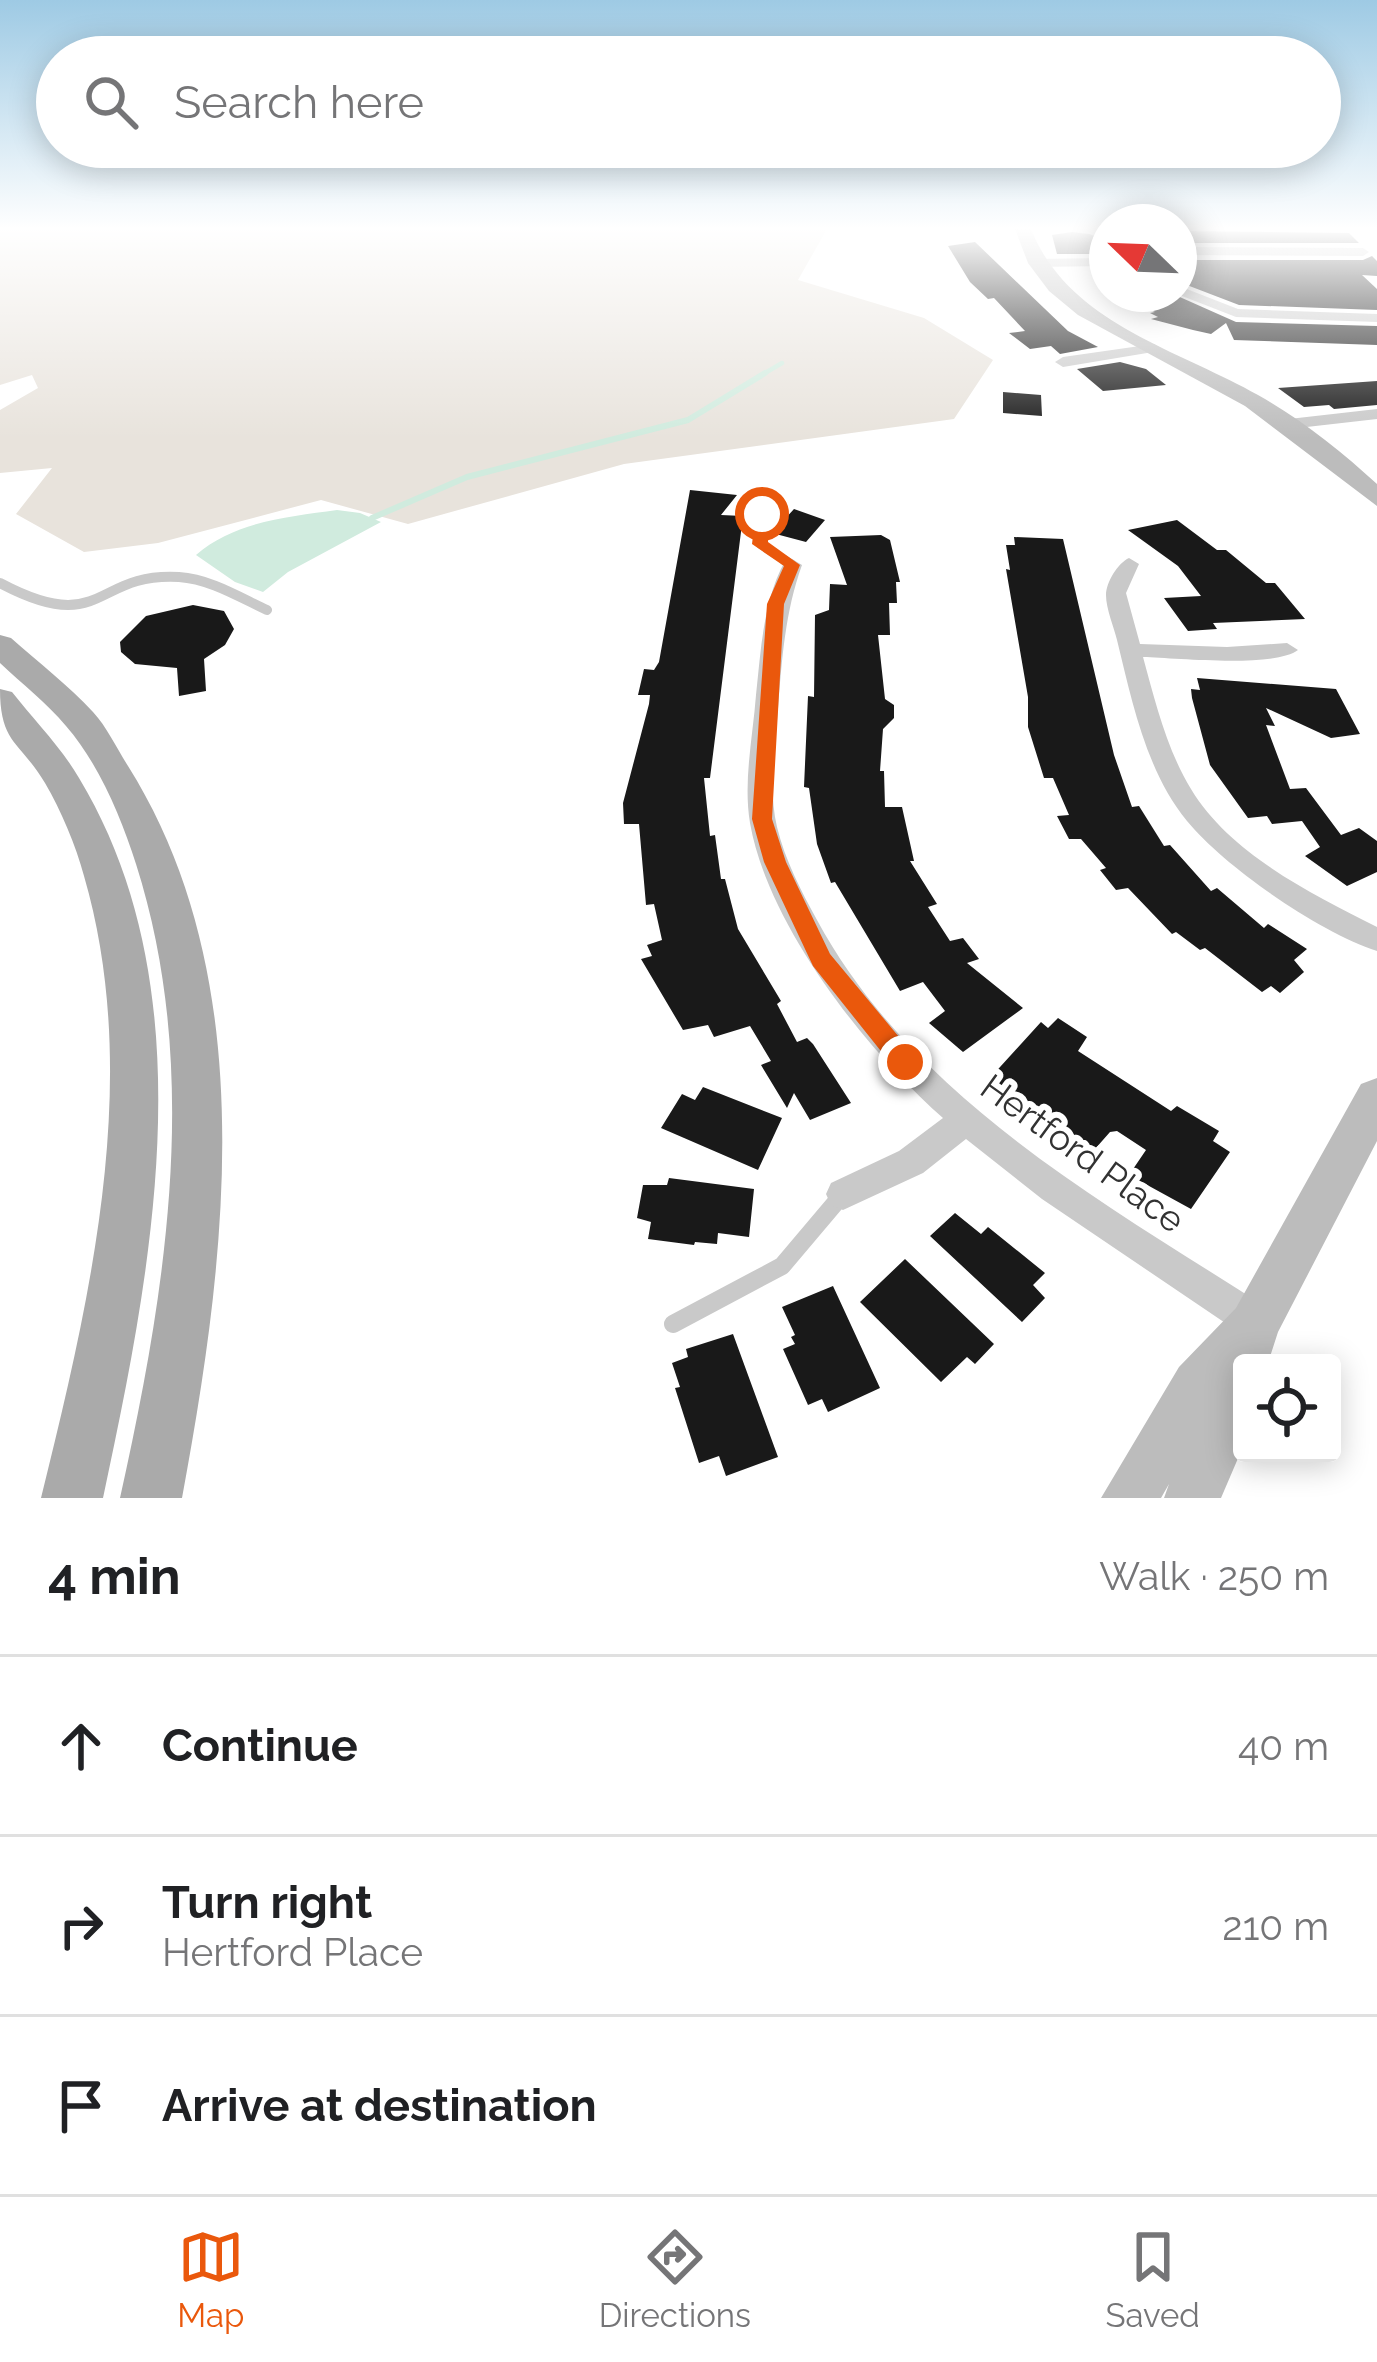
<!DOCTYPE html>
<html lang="en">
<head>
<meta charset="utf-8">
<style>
  body { margin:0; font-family:Raleway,sans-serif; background:#f6f6f6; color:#202124 }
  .controls { position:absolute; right:36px; bottom:36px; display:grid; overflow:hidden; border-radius:12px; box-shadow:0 6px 30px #0003 }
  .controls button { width:108px; height:108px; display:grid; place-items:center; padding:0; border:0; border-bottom:3px solid #e0e0e0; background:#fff; color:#202124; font:60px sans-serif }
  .compass { position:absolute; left:1089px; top:204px; width:108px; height:108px; border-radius:50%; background:#fff; box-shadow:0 6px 30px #0003; rotate:293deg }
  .stop { position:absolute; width:36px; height:36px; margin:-27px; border:9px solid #ea580c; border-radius:50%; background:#fff }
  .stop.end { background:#ea580c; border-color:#fff; box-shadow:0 3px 12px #0008 }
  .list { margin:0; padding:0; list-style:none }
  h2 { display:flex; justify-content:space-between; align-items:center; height:156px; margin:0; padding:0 48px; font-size:51px }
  h2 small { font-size:39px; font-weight:400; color:#757577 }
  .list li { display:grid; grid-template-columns:78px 1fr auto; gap:36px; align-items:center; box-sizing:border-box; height:180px; padding:0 48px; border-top:3px solid #e0e0e0 }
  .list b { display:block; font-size:45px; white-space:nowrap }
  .list p { margin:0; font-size:39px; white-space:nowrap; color:#757577 }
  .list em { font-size:39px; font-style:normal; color:#757577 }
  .icon { flex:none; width:66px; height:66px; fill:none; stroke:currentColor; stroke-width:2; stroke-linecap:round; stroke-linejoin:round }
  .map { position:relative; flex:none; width:1377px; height:1498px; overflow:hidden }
  .search { position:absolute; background:#fff; box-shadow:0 6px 30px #0003; left:36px; right:36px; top:36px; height:132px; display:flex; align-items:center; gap:30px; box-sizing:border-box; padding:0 42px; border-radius:66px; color:#757577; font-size:45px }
  .sheet { height:696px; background:#fff }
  nav { display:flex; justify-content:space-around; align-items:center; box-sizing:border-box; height:168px; border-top:3px solid #e0e0e0; background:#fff; font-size:33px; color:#757577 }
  nav a { display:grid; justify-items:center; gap:6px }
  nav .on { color:#ea580c }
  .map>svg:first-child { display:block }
  .green { fill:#e8e3dc }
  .water { fill:#d0ebde }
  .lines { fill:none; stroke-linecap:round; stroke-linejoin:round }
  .stream-far1 { stroke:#d0ebde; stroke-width:4.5 }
  .stream { stroke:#d0ebde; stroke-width:6 }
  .building { fill:#191919 }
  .lane-far2 { stroke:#c9c9c9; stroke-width:9 }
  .lane-far1 { stroke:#c9c9c9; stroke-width:10 }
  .lane { stroke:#c9c9c9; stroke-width:18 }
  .street { fill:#c9c9c9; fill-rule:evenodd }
  .secondary { fill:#bcbcbc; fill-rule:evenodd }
  .primary { fill:#aaa; fill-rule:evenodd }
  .route { fill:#ea580c }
  .labels { text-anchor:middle; stroke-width:12; stroke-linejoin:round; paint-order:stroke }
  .near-street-label { font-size:36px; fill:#323232; stroke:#fff }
</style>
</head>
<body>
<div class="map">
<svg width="1377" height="1498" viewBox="0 0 1377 1498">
  <rect width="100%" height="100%" fill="#fff"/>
  <path class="green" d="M0 229H827L798 280 924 318 993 360 954 419 624 464 408 524 321 500 158 543 84 552 16 514 52 468 0 473V410L38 388 32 375 0 385Z"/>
  <path class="water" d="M337 510 360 513 381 522 288 572 263 592 235 582 196 555C235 521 288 517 337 510Z"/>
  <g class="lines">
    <path class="stream-far1" d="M760 376 782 363"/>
    <path class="stream" d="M372 518 467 477 688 420 765 373"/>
  </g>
  <path class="building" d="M1192 231 1349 233 1359 243H1179V232Z
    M1072 232 1089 234 1106 240 1099 254H1057L1052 235Z
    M975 242 1068 331 1098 347 1060 354 1051 346 1030 349 1009 333 1025 331 994 298 988 299 970 282 948 246Z
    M1372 256 1377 261V276L1362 275 1377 289V310L1239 305 1179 282V260H1363Z
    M1112 294H1173L1236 322 1377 326V345L1234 340 1226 323 1211 334 1193 330 1151 319 1158 317 1150 313 1155 312Z
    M1120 362 1146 369 1166 385 1103 391 1077 369Z
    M1377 381V405L1334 409 1329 405 1304 407 1278 388Z
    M1003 392 1041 395 1042 416 1003 413Z
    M690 490 737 495 721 515 743 516 710 778H704L710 836 715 835 721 879H725L738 929 781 1001 777 1004 797 1042 807 1038 813 1044 851 1103 810 1120 794 1093 787 1108 761 1065 771 1061 750 1026 714 1037 708 1025 683 1030 641 959 652 956 647 945 662 940 654 904 646 905 639 824H624L623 803 649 704 650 695H638L644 669 654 670 659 662Z
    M794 509 825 520 806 542 772 533Z
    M1177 520 1217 550H1226L1266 583H1275L1305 619 1213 623 1217 629 1188 631 1164 598 1201 596 1178 566 1128 530Z
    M881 535 890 540 900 582H896L897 603H889L890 635H878L885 699 894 705V718L883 729 880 771H884L885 807H902L914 861H910L937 904 928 907 950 941 963 938 979 959 967 963 1023 1008 963 1052 929 1023 945 1011 923 982 900 991 835 882 831 883 817 844 809 788 804 787 808 696 814 697 815 615 829 610 830 584 847 585 830 537Z
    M1014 537 1063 539 1114 755 1132 807 1139 806 1164 846 1170 845 1211 891 1217 888 1264 928 1268 924 1307 949 1294 960 1304 972 1280 993 1271 986 1262 992 1205 948 1200 950 1176 932 1172 934 1128 888 1116 890 1100 870 1106 868 1081 839H1069L1057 816 1069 815 1053 778H1044L1028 727V697L1006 569 1010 570 1006 545H1015Z
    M193 605 224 611 234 629 225 645 204 659 206 691 179 696 177 668 135 664 121 652 120 642 146 616Z
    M1197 678 1336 689 1360 734 1331 738 1266 708 1275 726 1266 725 1290 789 1306 788 1341 835 1359 828 1377 841V872L1347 886 1305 856 1320 847 1302 821 1272 824 1267 816 1248 818 1210 765 1192 698 1191 689 1200 690Z
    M1058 1018 1087 1037 1078 1051 1171 1111 1177 1106 1219 1131 1213 1141 1230 1152 1191 1209 1129 1175 1146 1150 1117 1131 1110 1132 1095 1149 990 1078 1041 1022 1048 1028Z
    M703 1087 782 1118 758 1170 661 1128 682 1094 695 1100Z
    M669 1178 754 1189 749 1237 718 1233 717 1244 695 1242 694 1245 648 1239 651 1222 637 1218 643 1185H667Z
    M955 1213 981 1234 988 1227 1045 1273 1033 1285 1045 1298 1022 1322 930 1236Z
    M905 1259 994 1344 975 1364 967 1357 941 1382 860 1302Z
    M833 1286 880 1388 828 1412 822 1399 808 1405 783 1349 795 1344 791 1337 795 1335 782 1307Z
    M733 1334 778 1457 726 1476 719 1456 699 1463 675 1388 680 1387 672 1363 688 1357 686 1349Z"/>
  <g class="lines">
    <path class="lane-far2" d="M764 506 760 544 789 563"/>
    <path class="lane-far1" d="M784 560 792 565
      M0 583C104 638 93 572 179 577 210 579 239 597 267 610"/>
    <path class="lane" d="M673 1324 782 1266 842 1195"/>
    <path class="street" d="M1179 247 1363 248 1369 252 1363 256 1179 255Z
      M1107 258V266L1034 267 1028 263 1034 259Z
      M1179 286 1238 309 1377 314V322L1236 317 1177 294Z
      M1154 344 1161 348 1159 351 1063 367 1055 362 1063 357Z
      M1377 409V419L1289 429 1281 424 1289 419Z
      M1129 558 1139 564 1126 593 1140 644 1227 647 1287 643 1298 650C1275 668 1176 658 1143 657 1155 701 1167 750 1191 789 1230 854 1312 894 1377 927V951C1319 932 1226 868 1187 821 1146 771 1132 701 1117 640 1114 627 1106 609 1106 595 1106 582 1118 563 1129 558Z
      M792 559 802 565C785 612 782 659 778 709 775 747 768 789 777 827 785 860 801 891 817 920 914 1099 1103 1202 1269 1309L1275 1322 1269 1335 1256 1341 1243 1335 1042 1199 966 1139 923 1173 843 1210 831 1205 826 1194 831 1183 899 1151 943 1118C867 1051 768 926 750 823 743 781 753 736 756 695 761 650 763 601 785 561Z"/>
    <path class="secondary" d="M1015 229H1031C1068 323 1177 349 1258 395 1301 419 1341 451 1377 484V506L1245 406 1078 315 1049 291 1028 263Z
      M1377 1078V1141L1278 1332 1268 1363H1242V1449L1221 1498H1164L1169 1484 1161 1498H1101L1179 1367 1236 1308 1361 1084Z"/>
    <path class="primary" d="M0 635 11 638C38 662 69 686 93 712 107 727 117 749 128 766 263 981 226 1260 182 1498H120C166 1291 202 1071 136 864 121 817 99 764 66 726 47 703 22 684 0 663Z
      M0 689 12 692C34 720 61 747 79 778 208 992 152 1268 103 1498H41C90 1299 143 1079 84 876 76 846 61 810 45 783 20 741 0 744 0 689Z"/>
  </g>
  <linearGradient id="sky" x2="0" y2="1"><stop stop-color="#9ecae4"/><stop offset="0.52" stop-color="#fff"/><stop offset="1" stop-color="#fff" stop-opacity="0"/></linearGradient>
  <rect width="1377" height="439" fill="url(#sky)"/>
  <path class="route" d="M756 511 769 514 768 542 800 565 784 604 772 819 786 862 830 954 914 1055 918 1062 905 1073 896 1070 813 966 764 862 752 819 767 604 784 566 752 544Z"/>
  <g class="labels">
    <g class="near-street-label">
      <text transform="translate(1083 1153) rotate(36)" y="13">Hertford Place</text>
    </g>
  </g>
</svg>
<div class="controls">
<button><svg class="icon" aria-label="locate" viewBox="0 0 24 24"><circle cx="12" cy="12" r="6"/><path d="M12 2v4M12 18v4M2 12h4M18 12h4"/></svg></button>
</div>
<svg class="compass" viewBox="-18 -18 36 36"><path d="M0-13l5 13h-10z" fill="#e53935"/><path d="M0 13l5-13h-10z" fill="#757577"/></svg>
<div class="stop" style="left:762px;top:514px"></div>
<div class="stop end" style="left:905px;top:1062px"></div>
<div class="search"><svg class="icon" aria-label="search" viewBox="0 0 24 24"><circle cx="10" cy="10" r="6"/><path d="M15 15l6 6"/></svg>Search here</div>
</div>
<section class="sheet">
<h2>4 min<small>Walk · 250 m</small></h2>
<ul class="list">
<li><svg class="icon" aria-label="ahead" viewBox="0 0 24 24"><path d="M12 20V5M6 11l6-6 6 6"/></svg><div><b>Continue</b></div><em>40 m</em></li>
<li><svg class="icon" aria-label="right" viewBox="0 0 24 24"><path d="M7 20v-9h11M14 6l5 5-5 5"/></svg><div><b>Turn right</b><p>Hertford Place</p></div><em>210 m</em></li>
<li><svg class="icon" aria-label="arrive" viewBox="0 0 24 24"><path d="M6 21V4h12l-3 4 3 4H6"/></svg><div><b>Arrive at destination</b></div></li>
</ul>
</section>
<nav>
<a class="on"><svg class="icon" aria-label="map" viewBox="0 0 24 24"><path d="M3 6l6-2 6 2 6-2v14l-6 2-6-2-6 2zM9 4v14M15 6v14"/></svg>Map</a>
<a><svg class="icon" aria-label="directions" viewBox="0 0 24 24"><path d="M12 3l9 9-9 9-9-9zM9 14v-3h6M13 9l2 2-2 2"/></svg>Directions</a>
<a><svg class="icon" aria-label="saved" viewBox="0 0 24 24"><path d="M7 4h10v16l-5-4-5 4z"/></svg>Saved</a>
</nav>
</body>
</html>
